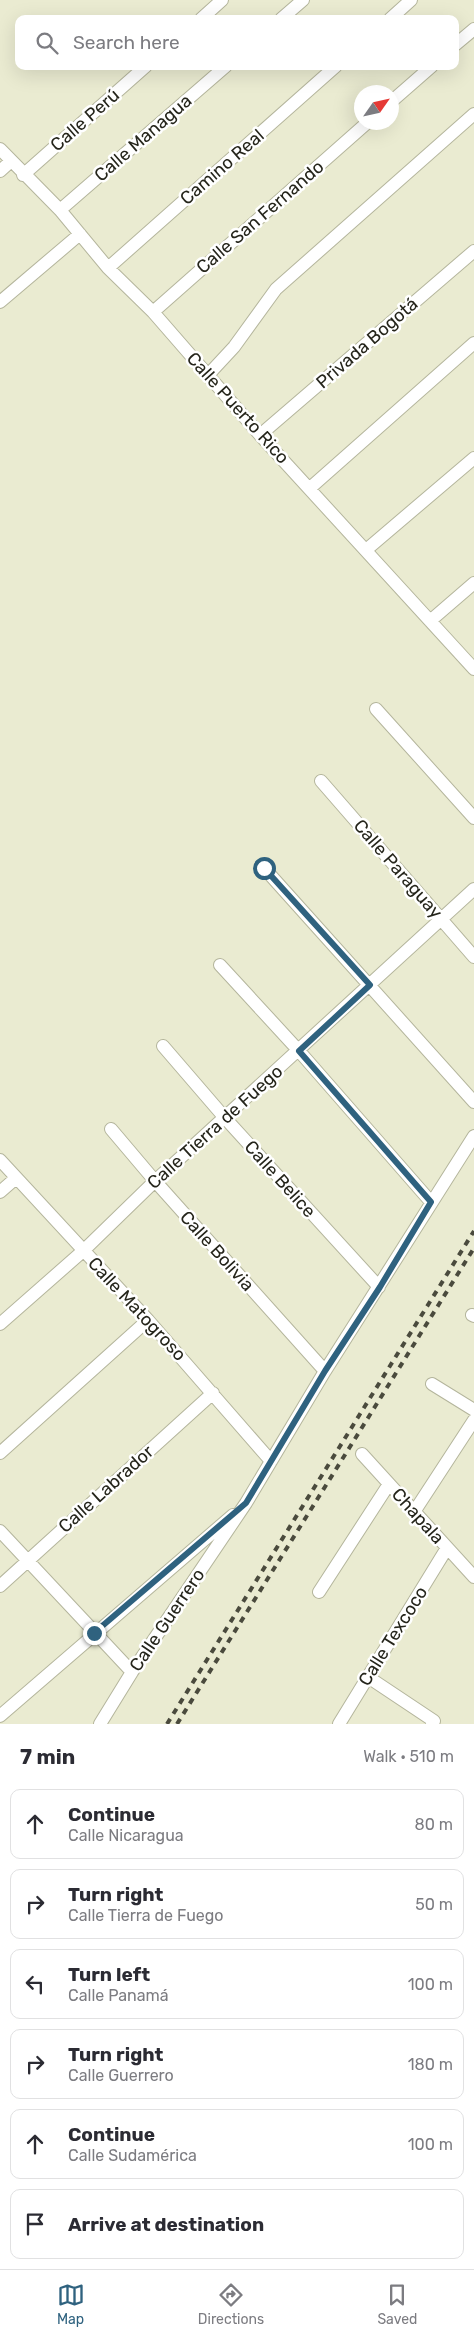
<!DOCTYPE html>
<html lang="en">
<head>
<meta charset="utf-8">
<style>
  body { margin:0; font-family:Rubik,sans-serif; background:#f7f7f7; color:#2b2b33 }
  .compass { position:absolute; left:354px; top:85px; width:45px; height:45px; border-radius:50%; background:#fff; box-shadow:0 5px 20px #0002; rotate:56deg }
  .stop { position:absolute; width:15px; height:15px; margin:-11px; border:4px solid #2f627f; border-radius:50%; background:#fff }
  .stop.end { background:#2f627f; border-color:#fff; box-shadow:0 1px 5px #0008 }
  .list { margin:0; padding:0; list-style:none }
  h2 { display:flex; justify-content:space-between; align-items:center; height:65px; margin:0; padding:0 20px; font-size:21px }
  h2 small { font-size:16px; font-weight:400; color:#7c7c81 }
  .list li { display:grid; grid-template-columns:32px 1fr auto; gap:15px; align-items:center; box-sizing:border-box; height:70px; margin:0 10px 10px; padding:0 10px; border:1px solid #e1e1e2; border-radius:10px }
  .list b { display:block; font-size:19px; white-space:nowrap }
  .list p { margin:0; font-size:16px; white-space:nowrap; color:#7c7c81 }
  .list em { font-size:16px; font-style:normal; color:#7c7c81 }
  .icon { flex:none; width:28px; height:28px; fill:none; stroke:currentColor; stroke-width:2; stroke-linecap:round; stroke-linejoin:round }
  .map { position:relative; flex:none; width:474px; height:1724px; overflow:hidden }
  .search { position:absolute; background:#fff; box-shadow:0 5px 20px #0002; left:15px; right:15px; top:15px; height:55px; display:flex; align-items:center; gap:12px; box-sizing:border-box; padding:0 18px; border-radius:10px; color:#7c7c81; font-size:19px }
  .sheet { height:545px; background:#fff }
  nav { display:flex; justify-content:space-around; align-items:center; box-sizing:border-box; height:70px; border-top:1px solid #e1e1e2; background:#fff; font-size:14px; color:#7c7c81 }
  nav a { display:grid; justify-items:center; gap:2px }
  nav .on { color:#2f627f }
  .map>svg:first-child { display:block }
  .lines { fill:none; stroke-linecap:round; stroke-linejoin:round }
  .minor-casing { stroke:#b4b59c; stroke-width:14 }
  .minor { stroke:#fff; stroke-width:12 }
  .rail { stroke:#4a4a3d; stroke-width:4; stroke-dasharray:6 6; stroke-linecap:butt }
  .route { stroke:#2f627f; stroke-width:6 }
  .labels { text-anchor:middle; stroke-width:5; stroke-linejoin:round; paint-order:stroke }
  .street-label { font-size:18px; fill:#25251b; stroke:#fff }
</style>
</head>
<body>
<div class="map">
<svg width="474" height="1724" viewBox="0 0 474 1724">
  <rect width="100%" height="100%" fill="#eaebd1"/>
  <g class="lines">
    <defs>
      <path id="minor" d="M201 19 222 0
        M281 19 303 0
        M390 19 411 0
        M455 45 474 29
        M392 101 432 66
        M0 149 60 210 108 268 153 312 260 435 474 669
        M0 171 11 161
        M23 175 146 66
        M60 210 226 66
        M108 268 336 66
        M0 302 80 234
        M153 312 368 122
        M208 375 234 347 276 289 474 114
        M260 435 474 251
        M310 488 474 343
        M366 550 474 458
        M430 621 474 583
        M376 709 474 818
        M321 781 474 957
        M264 868 474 1102
        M220 965 299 1051 431 1202
        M163 1046 225 1118 379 1287
        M111 1129 155 1181 325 1371
        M0 1160 148 1320 271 1461
        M0 1192 16 1178
        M472 1315 474 1316
        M0 1324 83 1251 155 1181 474 889
        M432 1384 474 1410
        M0 1453 148 1320
        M362 1454 474 1577
        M414 1512 474 1420
        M0 1531 132 1672
        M0 1586 213 1393
        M319 1592 389 1484
        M368 1677 434 1721 432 1724
        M0 1716 233 1515
        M100 1724 132 1672 246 1503 325 1371 474 1136
        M339 1724 447 1548"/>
    </defs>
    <use href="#minor" class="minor-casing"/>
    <use href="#minor" class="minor"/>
    <path class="rail" d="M167 1724 474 1231
      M177 1724 474 1248"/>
  </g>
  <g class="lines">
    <path class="route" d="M94 1633 246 1503 325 1371 380 1287 431 1202 299 1051 370 985 264 868"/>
  </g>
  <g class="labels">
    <g class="street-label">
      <text transform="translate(85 120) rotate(-41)" y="6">Calle Perú</text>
      <text transform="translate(143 138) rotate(-41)" y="6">Calle Managua</text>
      <text transform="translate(222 167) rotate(-41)" y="6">Camino Real</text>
      <text transform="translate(260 217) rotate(-41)" y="6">Calle San Fernando</text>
      <text transform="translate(367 343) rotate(-41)" y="6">Privada Bogotá</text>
      <text transform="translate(238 408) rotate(48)" y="6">Calle Puerto Rico</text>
      <text transform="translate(398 869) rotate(49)" y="6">Calle Paraguay</text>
      <text transform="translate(215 1127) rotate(-42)" y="6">Calle Tierra de Fuego</text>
      <text transform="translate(280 1179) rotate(48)" y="6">Calle Belice</text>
      <text transform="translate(217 1251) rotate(48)" y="6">Calle Bolivia</text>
      <text transform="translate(137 1309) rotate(47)" y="6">Calle Matogroso</text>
      <text transform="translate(106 1489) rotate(-42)" y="6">Calle Labrador</text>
      <text transform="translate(418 1516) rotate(48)" y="6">Chapala</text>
      <text transform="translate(167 1620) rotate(-56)" y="6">Calle Guerrero</text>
      <text transform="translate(393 1636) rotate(-58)" y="6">Calle Texcoco</text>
    </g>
  </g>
</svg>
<svg class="compass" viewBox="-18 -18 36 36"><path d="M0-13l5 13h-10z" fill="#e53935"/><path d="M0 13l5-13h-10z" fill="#7c7c81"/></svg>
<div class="stop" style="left:264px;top:868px"></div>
<div class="stop end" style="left:94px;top:1633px"></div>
<div class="search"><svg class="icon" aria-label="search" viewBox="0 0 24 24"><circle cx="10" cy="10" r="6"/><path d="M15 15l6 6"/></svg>Search here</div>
</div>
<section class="sheet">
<h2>7 min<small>Walk · 510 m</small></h2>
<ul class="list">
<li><svg class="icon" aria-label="ahead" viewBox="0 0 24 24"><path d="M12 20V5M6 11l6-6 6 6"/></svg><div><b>Continue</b><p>Calle Nicaragua</p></div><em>80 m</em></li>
<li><svg class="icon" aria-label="right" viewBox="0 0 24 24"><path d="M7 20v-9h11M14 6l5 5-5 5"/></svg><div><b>Turn right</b><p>Calle Tierra de Fuego</p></div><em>50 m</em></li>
<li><svg class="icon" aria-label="left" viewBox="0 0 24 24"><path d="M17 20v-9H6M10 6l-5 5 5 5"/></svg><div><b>Turn left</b><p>Calle Panamá</p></div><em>100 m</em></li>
<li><svg class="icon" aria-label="right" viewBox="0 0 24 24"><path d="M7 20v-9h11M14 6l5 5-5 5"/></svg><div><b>Turn right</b><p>Calle Guerrero</p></div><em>180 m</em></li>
<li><svg class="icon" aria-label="ahead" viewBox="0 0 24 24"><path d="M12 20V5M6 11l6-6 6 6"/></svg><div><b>Continue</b><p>Calle Sudamérica</p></div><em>100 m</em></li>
<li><svg class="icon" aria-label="arrive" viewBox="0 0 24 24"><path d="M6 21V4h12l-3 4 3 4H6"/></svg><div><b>Arrive at destination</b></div></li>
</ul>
</section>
<nav>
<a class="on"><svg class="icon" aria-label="map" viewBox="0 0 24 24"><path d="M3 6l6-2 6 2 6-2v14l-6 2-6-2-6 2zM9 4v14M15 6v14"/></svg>Map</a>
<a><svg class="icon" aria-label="directions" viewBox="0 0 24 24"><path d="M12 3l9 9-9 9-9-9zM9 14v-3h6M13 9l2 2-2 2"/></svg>Directions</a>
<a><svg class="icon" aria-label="saved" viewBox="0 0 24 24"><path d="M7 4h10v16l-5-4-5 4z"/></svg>Saved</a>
</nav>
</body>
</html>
